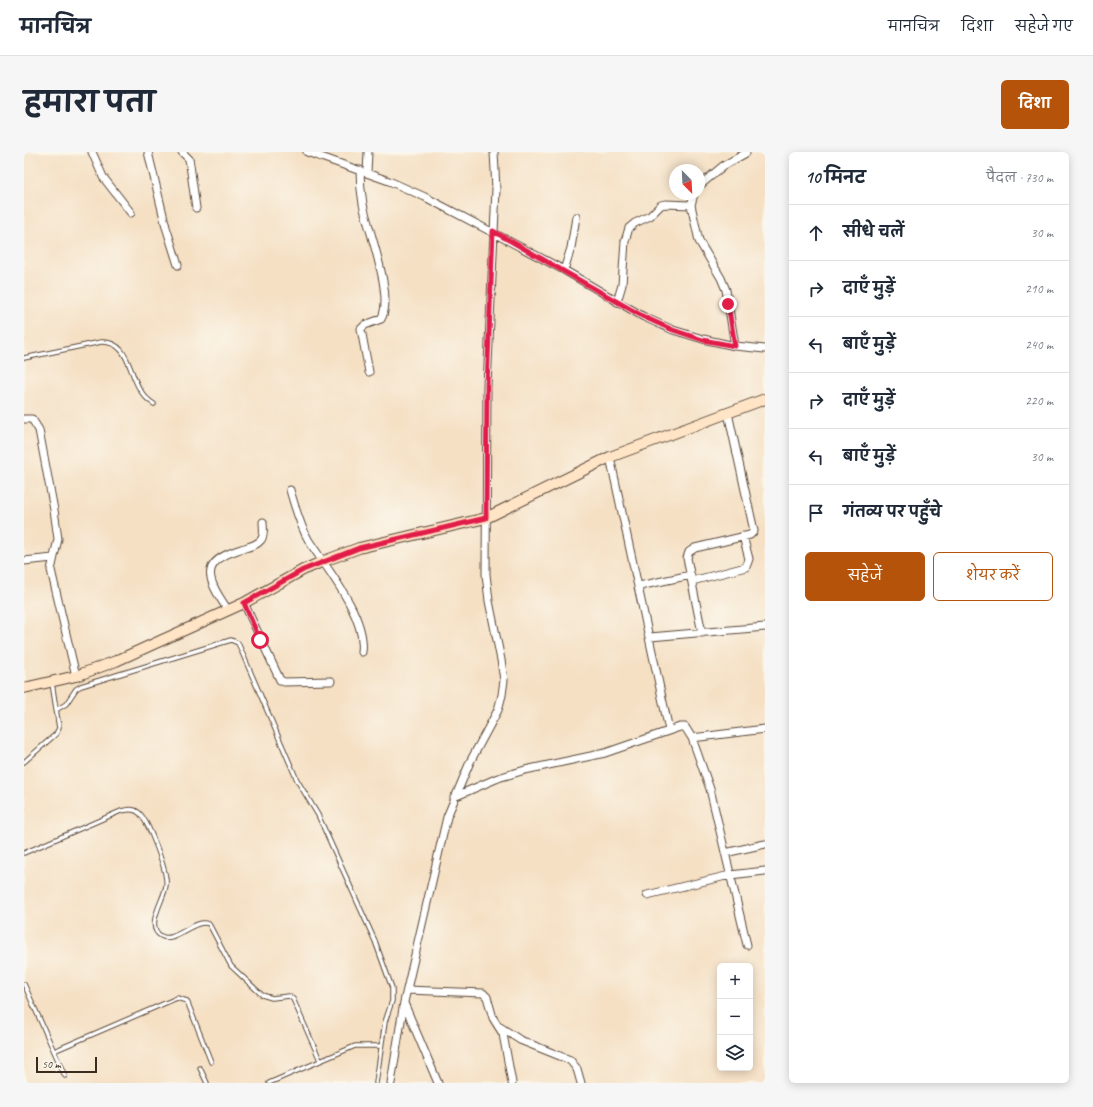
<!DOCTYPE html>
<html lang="hi">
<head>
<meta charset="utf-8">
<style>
  body { margin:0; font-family:Caveat,"Playpen Sans Deva",sans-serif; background:#f6f6f7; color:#1f2937 }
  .controls { position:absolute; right:12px; bottom:12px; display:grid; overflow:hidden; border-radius:6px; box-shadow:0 2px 10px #0003 }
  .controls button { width:36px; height:36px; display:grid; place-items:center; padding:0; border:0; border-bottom:1px solid #e0e1e3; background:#fff; color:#1f2937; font:20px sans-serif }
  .compass { position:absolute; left:645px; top:12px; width:36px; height:36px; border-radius:50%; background:#fff; box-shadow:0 2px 10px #0003; rotate:156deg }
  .scale { position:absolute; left:12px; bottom:10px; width:61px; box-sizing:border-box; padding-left:4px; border:2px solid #3b2a1e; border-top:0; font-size:11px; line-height:14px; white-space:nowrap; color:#3b2a1e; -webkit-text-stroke:3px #fbf7ec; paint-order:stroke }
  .stop { position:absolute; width:12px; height:12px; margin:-9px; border:3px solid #e11d48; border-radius:50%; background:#fff }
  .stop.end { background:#e11d48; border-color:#fff; box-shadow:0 1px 4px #0008 }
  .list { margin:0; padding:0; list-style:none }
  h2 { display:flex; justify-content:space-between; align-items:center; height:52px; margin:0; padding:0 16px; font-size:17px }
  h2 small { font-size:13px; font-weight:400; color:#747a83 }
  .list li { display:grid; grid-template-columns:26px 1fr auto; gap:12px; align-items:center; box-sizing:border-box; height:56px; padding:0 16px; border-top:1px solid #e0e1e3 }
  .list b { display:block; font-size:15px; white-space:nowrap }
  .list em { font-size:13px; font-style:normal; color:#747a83 }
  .actions { display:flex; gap:8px; padding:12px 16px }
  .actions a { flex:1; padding:9px 0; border:1px solid #b45309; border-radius:6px; text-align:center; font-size:14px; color:#b45309 }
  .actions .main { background:#b45309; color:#fff }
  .icon { flex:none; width:22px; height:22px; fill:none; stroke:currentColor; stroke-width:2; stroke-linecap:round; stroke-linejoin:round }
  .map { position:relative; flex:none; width:741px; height:931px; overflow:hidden; border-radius:6px }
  header { display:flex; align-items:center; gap:24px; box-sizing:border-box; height:56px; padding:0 20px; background:#fff; border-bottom:1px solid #e0e1e3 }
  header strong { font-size:19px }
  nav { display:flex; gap:22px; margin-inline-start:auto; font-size:14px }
  .intro { display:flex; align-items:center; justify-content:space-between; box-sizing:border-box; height:96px; padding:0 24px }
  h1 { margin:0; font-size:28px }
  .button { padding:10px 18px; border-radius:6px; background:#b45309; color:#fff; font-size:14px; font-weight:700 }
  main { display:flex; gap:24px; padding:0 24px }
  aside { flex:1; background:#fff; border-radius:6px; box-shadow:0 2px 10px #0003 }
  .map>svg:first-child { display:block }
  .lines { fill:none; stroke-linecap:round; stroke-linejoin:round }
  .lane-casing { stroke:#574537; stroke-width:5.5 }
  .street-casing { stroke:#574537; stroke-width:9 }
  .secondary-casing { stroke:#574537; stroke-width:12 }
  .lane { stroke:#fff; stroke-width:3.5 }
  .street { stroke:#fff; stroke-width:7 }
  .secondary { stroke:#ffe4c6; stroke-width:10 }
  .route { stroke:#e11d48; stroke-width:5 }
</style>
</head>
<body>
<header>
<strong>मानचित्र</strong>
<nav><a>मानचित्र</a><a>दिशा</a><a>सहेजे गए</a></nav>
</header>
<div class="intro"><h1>हमारा पता</h1><a class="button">दिशा</a></div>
<main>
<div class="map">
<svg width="741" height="931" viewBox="0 0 741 931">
  <rect width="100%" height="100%" fill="#fbf7ec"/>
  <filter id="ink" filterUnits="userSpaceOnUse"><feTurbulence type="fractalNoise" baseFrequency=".025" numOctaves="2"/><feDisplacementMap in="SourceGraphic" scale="8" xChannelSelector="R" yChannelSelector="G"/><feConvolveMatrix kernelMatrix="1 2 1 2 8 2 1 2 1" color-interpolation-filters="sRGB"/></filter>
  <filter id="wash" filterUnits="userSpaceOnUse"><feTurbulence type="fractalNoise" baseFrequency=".012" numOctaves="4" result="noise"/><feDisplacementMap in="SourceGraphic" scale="16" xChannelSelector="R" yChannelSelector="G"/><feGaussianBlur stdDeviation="0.9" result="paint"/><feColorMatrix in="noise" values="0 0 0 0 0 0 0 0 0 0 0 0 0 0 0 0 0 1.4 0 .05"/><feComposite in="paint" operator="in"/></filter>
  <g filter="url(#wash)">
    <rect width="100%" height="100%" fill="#f5e0c4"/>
  </g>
  <g filter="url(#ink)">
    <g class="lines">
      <defs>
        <path id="lane" d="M0 206 77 190C112 189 101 235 130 252
          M32 558 42 552 52 537 57 534 207 488 214 491 273 628 294 663 351 789 368 836V849L361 870 352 931
          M0 610 32 582 35 576 28 531
          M0 701 97 659C103 658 109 656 114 660 124 667 144 721 142 733 141 747 120 774 137 784 150 792 170 766 185 772L207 814 238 843 248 846 265 844 269 847 296 908
          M0 832 41 924
          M30 899 153 846 163 849 187 910
          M176 916 183 931
          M245 931 331 894H357"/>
        <path id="street" d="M68 0 79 25 107 61
          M124 0 142 75 154 113
          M158 0 165 7 166 13 172 56
          M283 0 365 29 401 45 540 118 620 165 649 178 679 187 711 194 741 197
          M336 18C336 30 337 41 339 52 344 78 371 145 357 167L341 173 337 177 345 220
          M343 21 344 0
          M675 34 699 14 722 1
          M667 53 675 89 697 126 702 138 711 194
          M540 118 547 96 552 65
          M593 150 598 133 601 89 605 76 611 71 626 64 637 53 641 52 667 53 670 42
          M0 267H8L15 278 30 358 34 387 27 418 52 524
          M586 305 645 578
          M266 338C271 355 276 374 285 389 303 417 343 465 338 500
          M0 409 29 406
          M668 429 722 415 725 407 719 384
          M615 434 667 423
          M220 451 256 528 260 530 307 529
          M204 458C183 427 174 410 217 397 224 395 232 394 237 388 241 383 239 376 239 370
          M678 481 663 406 665 400 671 396 726 383 730 379 704 261
          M626 485 741 475
          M668 586 686 637 723 793
          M430 645 474 626 501 618 581 601 656 575H661L668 586 741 577
          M701 701 741 692
          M623 743 706 723 741 719
          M383 838 459 841 463 845 469 866 479 882 488 931
          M380 851 414 931
          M476 875 496 888 546 908 553 917 557 931
          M367 931 380 850 423 665 446 610 474 558 478 543 480 528 477 508 465 449 462 422 463 234 472 37 470 0"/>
        <path id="secondary" d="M0 536 52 524 92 509 220 451 279 418 300 409 335 396 462 366 586 305 741 247"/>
      </defs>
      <use href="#lane" class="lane-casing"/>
      <use href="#street" class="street-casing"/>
      <use href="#secondary" class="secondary-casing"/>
      <use href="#lane" class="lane"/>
      <use href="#street" class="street"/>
      <use href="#secondary" class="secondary"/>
    </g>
  </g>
  <g class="lines" filter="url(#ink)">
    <path class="route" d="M236 488 220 451 279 418 335 396 462 366 463 234 469 79 620 165 649 178 679 188 711 194 704 152"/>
  </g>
</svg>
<div class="controls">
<button>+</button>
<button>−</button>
<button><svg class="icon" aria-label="layers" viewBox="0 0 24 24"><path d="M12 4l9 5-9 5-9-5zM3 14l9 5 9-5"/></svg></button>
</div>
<svg class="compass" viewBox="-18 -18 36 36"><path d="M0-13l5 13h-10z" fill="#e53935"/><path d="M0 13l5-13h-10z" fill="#747a83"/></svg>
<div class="scale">50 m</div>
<div class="stop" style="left:236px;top:488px"></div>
<div class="stop end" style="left:704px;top:152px"></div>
</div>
<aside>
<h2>10 मिनट<small>पैदल · 730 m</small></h2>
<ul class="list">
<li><svg class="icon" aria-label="ahead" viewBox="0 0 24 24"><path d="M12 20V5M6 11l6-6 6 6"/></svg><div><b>सीधे चलें</b></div><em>30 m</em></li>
<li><svg class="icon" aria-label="right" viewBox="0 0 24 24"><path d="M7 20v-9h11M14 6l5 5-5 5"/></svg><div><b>दाएँ मुड़ें</b></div><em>210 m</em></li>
<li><svg class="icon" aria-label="left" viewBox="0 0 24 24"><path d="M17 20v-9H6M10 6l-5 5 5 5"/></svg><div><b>बाएँ मुड़ें</b></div><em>240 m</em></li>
<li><svg class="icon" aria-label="right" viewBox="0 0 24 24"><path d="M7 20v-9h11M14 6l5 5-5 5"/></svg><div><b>दाएँ मुड़ें</b></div><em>220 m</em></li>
<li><svg class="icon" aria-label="left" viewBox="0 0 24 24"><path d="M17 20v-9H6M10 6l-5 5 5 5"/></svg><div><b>बाएँ मुड़ें</b></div><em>30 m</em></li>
<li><svg class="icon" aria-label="arrive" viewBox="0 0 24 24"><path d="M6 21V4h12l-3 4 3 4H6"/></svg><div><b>गंतव्य पर पहुँचे</b></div></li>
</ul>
<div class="actions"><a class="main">सहेजें</a><a>शेयर करें</a></div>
</aside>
</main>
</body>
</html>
